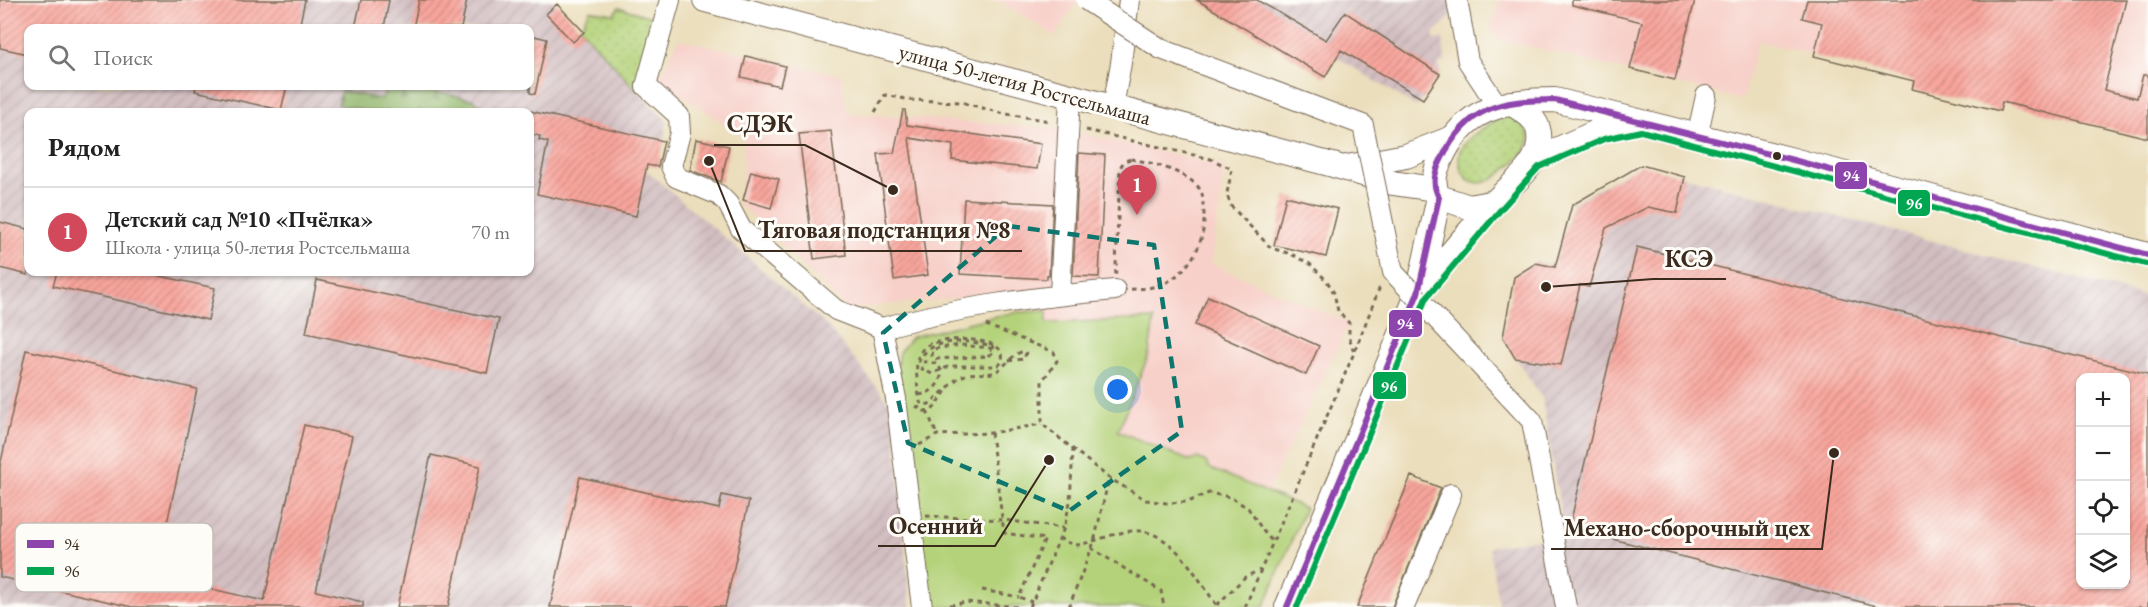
<!DOCTYPE html>
<html lang="ru">
<head>
<meta charset="utf-8">
<style>
  body { margin:0; font-family:"EB Garamond",serif; background:#f6f6f6; color:#222 }
  .controls { position:absolute; right:18px; bottom:18px; display:grid; overflow:hidden; border-radius:12px; box-shadow:0 2px 4px #0004 }
  .controls button { width:54px; height:54px; display:grid; place-items:center; padding:0; border:0; border-bottom:2px solid #e0e0e0; background:#fff; color:#222; font:30px sans-serif }
  .you { position:absolute; left:1118px; top:390px; width:21px; height:21px; margin:-15px; border:4px solid #fff; border-radius:50%; background:#1a73e8; box-shadow:0 0 0 9px #1a73e833 }
  .badge { display:grid; place-items:center; width:39px; height:39px; border-radius:50%; background:#d1495b; color:#fff; font-size:20px; font-weight:700 }
  .pin { position:absolute; translate:-50% -50px; filter:drop-shadow(0 2px 3px #0008) }
  .pin::after { content:''; position:absolute; top:32px; width:21px; height:18px; background:inherit; clip-path:polygon(0 0,100% 0,50% 100%) }
  .list { margin:0; padding:0; list-style:none }
  h2 { display:flex; justify-content:space-between; align-items:center; height:78px; margin:0; padding:0 24px; font-size:26px }
  h2 small { font-size:20px; font-weight:400; color:#767676 }
  .list li { display:grid; grid-template-columns:39px 1fr auto; gap:18px; align-items:center; box-sizing:border-box; height:90px; padding:0 24px; border-top:2px solid #e0e0e0 }
  .list b { display:block; font-size:22px; white-space:nowrap }
  .list p { margin:0; font-size:20px; white-space:nowrap; color:#767676 }
  .list em { font-size:20px; font-style:normal; color:#767676 }
  .icon { flex:none; width:33px; height:33px; fill:none; stroke:currentColor; stroke-width:2; stroke-linecap:round; stroke-linejoin:round }
  .map { position:relative; flex:none; width:2148px; height:607px; overflow:hidden }
  .search { position:absolute; background:#fff; box-shadow:0 2px 4px #0004; left:24px; top:24px; width:510px; height:66px; display:flex; align-items:center; gap:15px; box-sizing:border-box; padding:0 21px; border-radius:12px; color:#767676; font-size:22px }
  .panel { position:absolute; background:#fff; box-shadow:0 2px 4px #0004; left:24px; top:108px; width:510px; height:168px; border-radius:12px }
  .map>svg:first-child { display:block }
  .built { fill:#f7d0c9 }
  .industrial { fill:url(#industrial-furrows); fill-rule:evenodd }
  .grass { fill:url(#grass-dots); stroke:#787e4c; stroke-width:1.5 }
  .forest { fill:url(#forest-firs); stroke:#656f44; stroke-width:1.5 }
  .park { fill:#b4d279; stroke:#787e4c; stroke-width:1.5 }
  .building { fill:url(#building-hatch); fill-rule:evenodd }
  .lines { fill:none; stroke-linecap:round; stroke-linejoin:round }
  .minor-casing { stroke:#796955; stroke-width:22 }
  .major-casing { stroke:#796955; stroke-width:26 }
  .path { stroke:#796955; stroke-width:3; stroke-dasharray:4.5 4.5; stroke-linecap:butt }
  .minor { stroke:#fff; stroke-width:20 }
  .major { stroke:#fff; stroke-width:24 }
  .minor-bridge-casing { stroke:#796955; stroke-width:22; stroke-linecap:butt }
  .minor-bridge { stroke:#fff; stroke-width:20 }
  .bus-1-casing { stroke:#fdfcf7; stroke-width:10 }
  .bus-2-casing { stroke:#fdfcf7; stroke-width:10 }
  .bus-1 { stroke:#8e44ad; stroke-width:6 }
  .bus-2 { stroke:#00a651; stroke-width:6 }
  .marked { fill:none; stroke:#0f766e; stroke-width:4.5; stroke-dasharray:12 8; stroke-linejoin:round }
  .bus-dot { fill:#3b2a1e; stroke:#fdfcf7; stroke-width:2 }
  .labels { text-anchor:middle; stroke-width:6; stroke-linejoin:round; paint-order:stroke }
  .street-label { font-size:22px; fill:#3b2a1e; stroke:#fdfcf7 }
  .key { fill:#fdfcf7; stroke:#c3bdb6; stroke-width:1.5 }
  .key-label { font-size:16px; fill:#3b2a1e }
  .leader { fill:none; stroke:#3b2a1e; stroke-width:2 }
  .callout-dot { fill:#3b2a1e; stroke:#fdfcf7; stroke-width:2 }
  .callout-label { font-size:24px; text-anchor:middle; font-weight:bold; fill:#3b2a1e; stroke:#fdfcf7; stroke-width:6; stroke-linejoin:round; paint-order:stroke }
  .line-badge { stroke:#fdfcf7; stroke-width:2 }
  .badge-label { font-size:16px; text-anchor:middle; font-weight:bold; fill:#fff }
</style>
</head>
<body>
<div class="map">
<svg width="2148" height="607" viewBox="0 0 2148 607">
  <defs>
    <pattern id="industrial-furrows" width="10" height="10" patternUnits="userSpaceOnUse" patternTransform="scale(1.5)"><rect width="10" height="10" fill="#d2bec1"/><path d="M-1 1l2-2M0 10L10 0M9 11l2-2" fill="none" stroke="#b5a3a5"/></pattern>
    <pattern id="grass-dots" width="8" height="8" patternUnits="userSpaceOnUse" patternTransform="scale(1.5)"><rect width="8" height="8" fill="#b4d279"/><path d="M2 2h.1M6 6h.1" fill="none" stroke="#9cb468" stroke-width="1.8" stroke-linecap="round"/></pattern>
    <pattern id="forest-firs" width="22" height="20" patternUnits="userSpaceOnUse" patternTransform="scale(1.5)"><rect width="22" height="20" fill="#8fb469"/><path d="M5 1l3.5 6h-7zM16 11l3.5 6h-7z" fill="#769356"/></pattern>
    <pattern id="building-hatch" width="6" height="6" patternUnits="userSpaceOnUse" patternTransform="scale(1.5)"><rect width="6" height="6" fill="#f9a69d"/><path d="M-1 1l2-2M0 6l6-6M5 7l2-2" fill="none" stroke="#cb877f"/></pattern>
  </defs>
  <rect width="100%" height="100%" fill="#fdfcf7"/>
  <filter id="ink" filterUnits="userSpaceOnUse"><feTurbulence type="fractalNoise" baseFrequency=".0167" numOctaves="2"/><feDisplacementMap in="SourceGraphic" scale="12" xChannelSelector="R" yChannelSelector="G"/><feConvolveMatrix kernelMatrix="1 2 1 2 8 2 1 2 1" color-interpolation-filters="sRGB"/></filter>
  <filter id="wash" filterUnits="userSpaceOnUse"><feTurbulence type="fractalNoise" baseFrequency=".008" numOctaves="4" result="noise"/><feDisplacementMap in="SourceGraphic" scale="24" xChannelSelector="R" yChannelSelector="G"/><feGaussianBlur stdDeviation="1.35" result="paint"/><feColorMatrix in="noise" values="0 0 0 0 0 0 0 0 0 0 0 0 0 0 0 0 0 1.4 0 .05"/><feComposite in="paint" operator="in"/></filter>
  <g filter="url(#wash)">
    <rect width="100%" height="100%" fill="#ebdebc"/>
    <path class="built" d="M990 0H1078L1055 36 1001 2Z
      M1499 0H2148V138L2002 103 2000 111 1912 89 1913 80 1758 41 1742 100 1496 38 1489 23 1494 19Z
      M679 39 841 75 847 113 1062 129 1225 166 1211 264 1349 323 1267 493 1208 468 1205 462 1198 458 1190 461 1118 431 1149 354 1153 319 1046 323 1049 289 847 309 743 207 737 205 743 175V137L659 79Z"/>
    <path class="industrial" d="M0 0H551L557 4 637 91 667 121 658 167 647 165 646 170 826 325 893 407 910 607H0ZM28 28H530V86H28ZM28 112H530V272H28Z
      M1198 0H1468L1433 34 1434 40 1443 38 1445 62 1439 63 1440 74 1417 107 1337 57 1325 77Z
      M1640 165 2148 297V607H1499L1489 547 1564 535 1542 398 1502 337 1514 276 1536 262 1554 265 1572 203ZM2080 378H2126V584H2080Z"/>
    <path class="grass" d="M619 7 658 19 637 91 580 28 590 10 614 14Z
      M1512 115 1520 118 1530 136C1525 156 1523 155 1507 168 1498 176 1487 186 1474 182 1461 179 1455 158 1462 147 1471 134 1496 118 1512 115Z"/>
    <path class="forest" d="M387 86H409L475 100 486 112H373L338 105 341 91 382 99Z"/>
    <path class="park" d="M1047 311V323L1154 319 1149 354 1118 431 1190 461 1198 458 1206 462 1209 468 1305 508 1264 607H930L897 366 899 352 912 337 996 316 1019 312Z"/>
    <g id="blocks">
      <path class="building" d="M0 0H305L299 28H28V54L0 48Z
        M361 0H389L384 28H355Z
        M419 0H467L461 28H413Z
        M1197 0H1257L1326 40 1345 12 1440 74 1423 99 1341 50 1325 77Z
        M1572 0H1695L1675 80 1630 69 1642 22 1572 5Z
        M1807 0H2126L2104 90 2137 98 2143 75H2148V138L2002 102 2000 111 1912 89 1914 81 1814 56 1822 23 1802 18Z
        M557 4 584 32 573 42 546 14Z
        M530 35 547 39 535 94 530 93Z
        M746 56 785 66 780 86 741 77Z
        M196 86H287L281 110 195 91Z
        M903 110H905L907 125 1041 144 1037 169 952 160 953 145 909 138 928 275 894 280 878 154 894 153Z
        M530 111 664 141 658 167 647 165 636 216 537 194 548 142 539 140 540 136 530 134Z
        M831 131 846 255 814 259 799 134Z
        M696 139 729 146 721 182 690 170Z
        M1079 153 1105 155 1099 277 1073 276Z
        M1641 165 1685 177 1677 213 1648 207 1606 228 1589 287 1580 285 1561 365 1515 358 1503 337 1514 277 1536 263 1555 267 1572 205Z
        M751 171 779 179 771 208 743 200Z
        M1286 196 1338 209 1326 257 1274 245Z
        M964 199 1053 204 1049 275H1047V279L960 274Z
        M0 222 28 229V275L0 268Z
        M1637 247 2148 374V607H1881L1569 528ZM2080 378H2126V585H2080Z
        M57 272H142L215 288 208 320 53 286Z
        M317 280 499 319 487 373 306 333Z
        M1208 296 1319 346 1306 375 1195 325Z
        M26 350 197 389 155 576 264 601 304 425 352 436 316 591 363 602V607H132L0 577V466Z
        M431 455 480 466 448 607H397Z
        M1411 476 1441 488 1392 607H1357Z
        M580 477 719 509 722 495 749 501 725 607H550Z"/>
    </g>
  </g>
  <g filter="url(#ink)">
    <use href="#blocks" fill-opacity="0" stroke="#796955" stroke-width="1.5"/>
    <g class="lines">
      <defs>
        <path id="minor" d="M670 0 646 86 679 116 680 133 671 166 676 177 719 195 728 204 741 229 836 310 882 328 896 399 922 607
          M1457 0 1468 61 1497 105
          M1113 107 1121 63 1129 0
          M1697 137 1706 96
          M1060 295 1070 96
          M882 328C957 307 1037 297 1115 290
          M1404 607 1451 494"/>
        <path id="major" d="M705 0 1333 165 1393 183 1434 189
          M1534 160 1601 130 1636 123
          M1347 167 1406 156 1452 138
          M1495 202 1469 207 1439 197C1432 186 1434 173 1440 161 1463 108 1502 100 1555 100L1793 160 2148 255
          M1419 291C1444 261 1469 232 1494 203 1508 187 1533 170 1538 149 1544 123 1530 114 1510 103
          M1287 607 1418 293 1439 197"/>
      </defs>
      <use href="#minor" class="minor-casing"/>
      <use href="#major" class="major-casing"/>
      <path class="path" d="M875 112 885 95 911 100 961 102 1001 113 1050 121
        M1086 130 1211 159 1232 169 1227 193 1230 205 1271 248 1291 254 1310 264 1327 281 1334 293 1338 311 1349 323V336L1354 353
        M1131 159C1151 162 1191 173 1201 191 1203 195 1203 201 1203 205 1208 235 1195 265 1169 281 1154 290 1132 289 1115 290L1120 168 1124 161Z
        M986 325 1054 352 1057 361 1042 381V424L1109 478 1146 500 1166 503 1188 502 1209 493 1230 497 1248 508 1266 535 1272 541
        M944 391 929 404 923 405 920 402C918 392 914 364 919 355 921 351 924 347 928 345 943 337 1013 334 1001 363L997 366H950L932 374 922 369 919 361C929 337 971 340 992 346L995 350 990 355 988 356 956 358 936 359 932 356 933 349 961 345 990 348 992 351 988 356
        M919 395C932 393 940 385 942 372 938 362 929 360 919 363
        M916 406 924 411 932 410C946 396 946 380 969 374 978 372 989 376 997 371 1007 365 1012 354 1024 351L1026 353 1024 359 1008 361
        M927 411 937 435
        M991 433 1004 533 1045 539 1019 597 1032 602
        M919 445 937 435 991 433 1042 424
        M926 516 1003 520 1063 528
        M1059 538 1069 543 1077 545C1095 542 1113 533 1131 531 1173 527 1197 579 1218 607
        M1091 548 1161 591 1164 607
        M982 590 1019 597
        M1217 605 1245 577 1260 570
        M941 607 966 602 1018 607
        M1030 607 1064 528 1070 502 1073 449
        M1069 607 1094 542 1109 478
        M1245 607 1354 353 1381 284"/>
      <use href="#minor" class="minor"/>
      <use href="#major" class="major"/>
      <defs>
        <path id="minor-bridge" d="M1086 0 1161 49 1363 125 1393 272 1532 421 1566 607"/>
      </defs>
      <use href="#minor-bridge" class="minor-bridge-casing"/>
      <use href="#minor-bridge" class="minor-bridge"/>
      <defs>
        <path id="bus-1" d="M1287 607 1418 293 1439 197C1431 184 1435 171 1442 158 1468 106 1501 100 1555 100L1793 160 2148 255"/>
        <path id="bus-2" d="M1297 607 1426 298 1502 208 1539 167 1604 139 1641 131 2146 264"/>
      </defs>
      <use href="#bus-1" class="bus-1-casing"/>
      <use href="#bus-2" class="bus-2-casing"/>
      <use href="#bus-1" class="bus-1"/>
      <use href="#bus-2" class="bus-2"/>
    </g>
  </g>
  <path class="marked" d="M1008 226 1154 245 1182 431 1069 511 908 443 883 333Z"/>
  <circle class="bus-dot" cx="1777" cy="156" r="5"/>
  <g class="labels">
    <g class="street-label">
      <text transform="translate(1025 84) rotate(15)" y="8">улица 50-летия Ростсельмаша</text>
    </g>
  </g>
  <rect x="15" y="523" width="198" height="69" rx="9" class="key"/>
  <rect x="27" y="540" width="27" height="8" fill="#8e44ad"/>
  <rect x="27" y="567" width="27" height="8" fill="#00a651"/>
  <g class="key-label">
    <text x="64" y="550">94</text>
    <text x="64" y="577">96</text>
  </g>
  <path class="leader" d="M893 190L805 145H714M709 161L745 251H1022M1546 287L1653 279H1726M1049 460L995 546H878M1834 453L1822 549H1551"/>
  <g class="callout-dot">
    <circle cx="893" cy="190" r="6"/>
    <circle cx="709" cy="161" r="6"/>
    <circle cx="1546" cy="287" r="6"/>
    <circle cx="1049" cy="460" r="6"/>
    <circle cx="1834" cy="453" r="6"/>
  </g>
  <g class="callout-label">
    <text x="760" y="132">СДЭК</text>
    <text x="884" y="238">Тяговая подстанция №8</text>
    <text x="1689" y="267">КСЭ</text>
    <text x="936" y="534">Осенний</text>
    <text x="1687" y="536">Механо-сборочный цех</text>
  </g>
  <g class="line-badge">
    <rect x="1834" y="161" width="34" height="29" rx="6" fill="#8e44ad"/>
    <rect x="1897" y="189" width="34" height="28" rx="6" fill="#00a651"/>
    <rect x="1388" y="309" width="35" height="29" rx="6" fill="#8e44ad"/>
    <rect x="1372" y="371" width="35" height="29" rx="6" fill="#00a651"/>
  </g>
  <g class="badge-label">
    <text x="1851" y="181">94</text>
    <text x="1914" y="209">96</text>
    <text x="1405" y="329">94</text>
    <text x="1389" y="392">96</text>
  </g>
</svg>
<div class="controls">
<button>+</button>
<button>−</button>
<button><svg class="icon" aria-label="locate" viewBox="0 0 24 24"><circle cx="12" cy="12" r="6"/><path d="M12 2v4M12 18v4M2 12h4M18 12h4"/></svg></button>
<button><svg class="icon" aria-label="layers" viewBox="0 0 24 24"><path d="M12 4l9 5-9 5-9-5zM3 14l9 5 9-5"/></svg></button>
</div>
<div class="you"></div>
<div class="pin badge" style="left:1137px;top:215px">1</div>
<div class="search"><svg class="icon" aria-label="search" viewBox="0 0 24 24"><circle cx="10" cy="10" r="6"/><path d="M15 15l6 6"/></svg>Поиск</div>
<section class="panel">
<h2>Рядом<small></small></h2>
<ul class="list">
<li><span class="badge">1</span><div><b>Детский сад №10 «Пчёлка»</b><p>Школа · улица 50-летия Ростсельмаша</p></div><em>70 m</em></li>
</ul>
</section>
</div>
</body>
</html>
